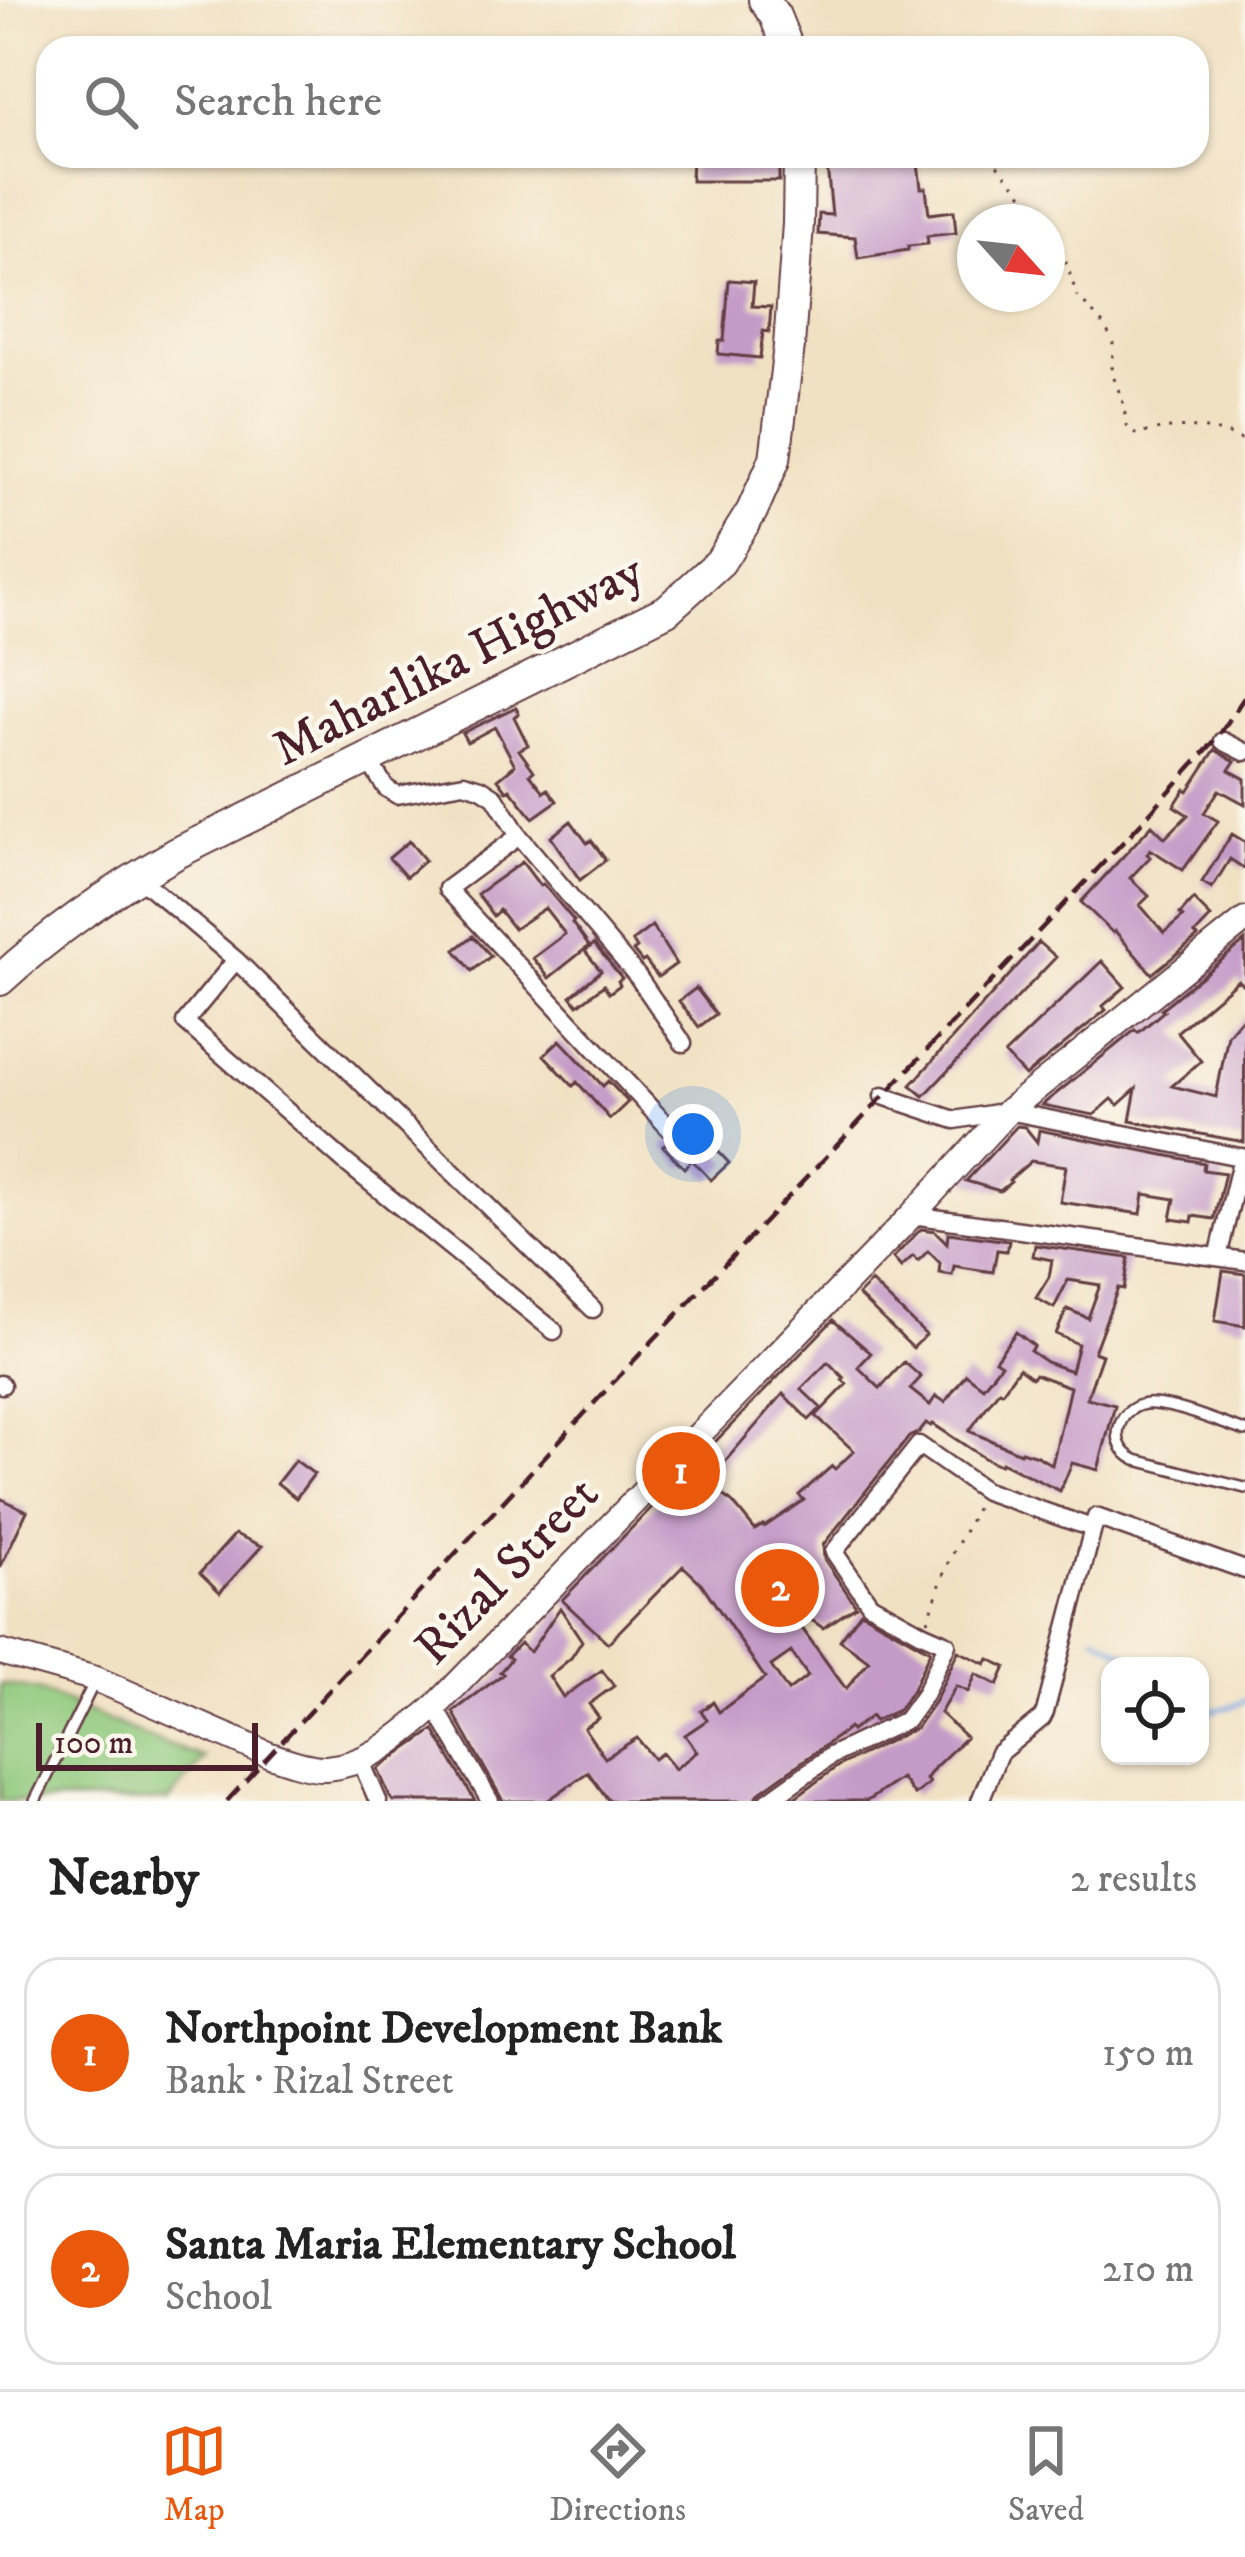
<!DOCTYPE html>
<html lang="en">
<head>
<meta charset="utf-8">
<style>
  body { margin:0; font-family:"IM FELL DW Pica",serif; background:#f2f2f2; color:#222 }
  .controls { position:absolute; right:36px; bottom:36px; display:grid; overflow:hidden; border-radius:24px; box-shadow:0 3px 9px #0004 }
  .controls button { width:108px; height:108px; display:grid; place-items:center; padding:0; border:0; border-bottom:3px solid #e0e0e0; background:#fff; color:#222; font:60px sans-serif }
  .compass { position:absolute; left:957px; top:204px; width:108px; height:108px; border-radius:50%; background:#fff; box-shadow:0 3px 9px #0004; rotate:117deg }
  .scale { position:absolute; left:36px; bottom:30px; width:222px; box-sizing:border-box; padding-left:12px; border:6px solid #4a1f2b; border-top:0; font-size:33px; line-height:42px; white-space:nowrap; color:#4a1f2b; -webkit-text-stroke:9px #fbf7ec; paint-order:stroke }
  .you { position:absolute; left:693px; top:1134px; width:42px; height:42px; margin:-30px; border:9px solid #fff; border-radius:50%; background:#1a73e8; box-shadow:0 0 0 18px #1a73e833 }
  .badge { display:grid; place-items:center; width:78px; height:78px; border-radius:50%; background:#ea580c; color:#fff; font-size:39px; font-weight:700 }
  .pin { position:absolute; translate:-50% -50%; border:6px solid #fff; box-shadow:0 3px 12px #0006 }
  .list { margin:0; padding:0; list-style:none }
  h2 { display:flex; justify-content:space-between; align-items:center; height:156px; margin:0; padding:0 48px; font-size:51px }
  h2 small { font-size:39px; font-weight:400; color:#767676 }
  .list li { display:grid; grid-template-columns:78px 1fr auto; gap:36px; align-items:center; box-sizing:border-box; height:192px; margin:0 24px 24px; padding:0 24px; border:3px solid #e0e0e0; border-radius:36px }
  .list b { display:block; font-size:45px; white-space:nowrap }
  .list p { margin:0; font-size:39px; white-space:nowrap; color:#767676 }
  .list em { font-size:39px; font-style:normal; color:#767676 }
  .icon { flex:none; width:66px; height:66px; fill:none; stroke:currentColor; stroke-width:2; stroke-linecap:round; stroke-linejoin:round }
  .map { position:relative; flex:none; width:1245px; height:1801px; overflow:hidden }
  .search { position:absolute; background:#fff; box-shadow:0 3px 9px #0004; left:36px; right:36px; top:36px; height:132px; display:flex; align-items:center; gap:30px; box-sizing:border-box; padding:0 42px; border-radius:36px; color:#767676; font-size:45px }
  .sheet { height:588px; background:#fff }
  nav { display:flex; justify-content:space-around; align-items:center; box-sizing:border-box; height:168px; border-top:3px solid #e0e0e0; background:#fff; font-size:33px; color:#767676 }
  nav a { display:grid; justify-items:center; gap:6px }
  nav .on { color:#ea580c }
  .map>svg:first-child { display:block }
  .green { fill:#90c97d; stroke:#6d7454; stroke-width:3 }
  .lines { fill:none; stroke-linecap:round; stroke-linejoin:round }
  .stream { stroke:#78a8e2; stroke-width:4.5 }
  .building { fill:#c49ac7; fill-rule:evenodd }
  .lane-casing { stroke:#633c42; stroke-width:14 }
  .street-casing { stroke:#633c42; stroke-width:21 }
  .secondary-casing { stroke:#633c42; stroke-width:28 }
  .highway-casing { stroke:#633c42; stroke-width:34 }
  .path { stroke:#633c42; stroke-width:3; stroke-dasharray:3 9; stroke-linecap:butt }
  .lane { stroke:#fff; stroke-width:9 }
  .street { stroke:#fff; stroke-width:16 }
  .secondary { stroke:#fff; stroke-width:24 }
  .highway { stroke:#fff; stroke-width:30 }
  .rail { stroke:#4a1f2b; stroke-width:4.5; stroke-dasharray:18 9; stroke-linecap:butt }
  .labels { text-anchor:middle; stroke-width:9; stroke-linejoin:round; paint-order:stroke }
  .street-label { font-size:51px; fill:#4a1f2b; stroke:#fbf7ec }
</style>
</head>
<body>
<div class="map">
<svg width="1245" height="1801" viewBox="0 0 1245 1801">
  <rect width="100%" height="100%" fill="#fbf7ec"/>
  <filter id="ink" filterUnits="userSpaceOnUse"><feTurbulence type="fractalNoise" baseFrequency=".00833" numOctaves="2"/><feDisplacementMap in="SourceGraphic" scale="24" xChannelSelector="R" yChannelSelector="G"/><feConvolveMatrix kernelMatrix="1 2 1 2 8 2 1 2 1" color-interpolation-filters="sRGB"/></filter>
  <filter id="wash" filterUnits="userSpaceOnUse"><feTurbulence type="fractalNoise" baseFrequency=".004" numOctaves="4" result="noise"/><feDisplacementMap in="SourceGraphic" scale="48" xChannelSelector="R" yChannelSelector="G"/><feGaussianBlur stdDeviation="2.7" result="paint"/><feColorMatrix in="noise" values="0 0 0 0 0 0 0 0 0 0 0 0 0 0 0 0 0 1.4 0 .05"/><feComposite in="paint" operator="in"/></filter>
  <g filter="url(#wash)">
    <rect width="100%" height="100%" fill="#f1e1c3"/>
    <path class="green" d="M0 1684 38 1690 146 1737 205 1758 169 1801H0Z"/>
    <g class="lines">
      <path class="stream" d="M1094 1635 1148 1666
        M1200 1702 1211 1711 1234 1706 1245 1700"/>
    </g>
    <g id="blocks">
      <path class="building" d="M692 156H779V181H691Z
        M826 156H917L921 188H926L929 214 954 211 956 233 927 236 928 244 908 246V250L858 258 855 237 818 234 819 214 832 215Z
        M729 280 754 282 752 306 771 307 769 332 763 331 760 358 718 354 719 341H724Z
        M516 707 519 713 514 717 528 745 519 750 534 771 530 774 544 792 548 789 557 801 533 818 510 789 507 791 498 779 515 765 495 727 467 742 462 733Z
        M1215 750 1235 761 1229 770 1245 779V804L1219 790 1204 813 1218 821 1183 870 1150 849 1147 854 1150 857 1130 878 1149 896 1140 905 1164 933 1183 917 1180 914 1193 899 1211 917 1195 934 1198 937 1152 974 1115 931 1113 933 1081 902 1152 825 1165 838 1188 815 1174 806 1185 789 1188 791Z
        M571 821 587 843 591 840 606 860 580 880 551 837Z
        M1232 834 1245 842V869L1230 859 1212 888 1202 882Z
        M409 841 425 860 406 877 389 858Z
        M522 862 540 886 543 884 574 921 572 923 589 946 549 978 533 958 565 934 545 908 514 929 499 910 493 916 477 894Z
        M652 926 676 964 658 977 645 960 642 962 633 951 637 948 632 941Z
        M473 936 491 956 472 971 455 950Z
        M1245 941V987L1238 980 1177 1032 1201 1061 1172 1086 1216 1097 1228 1035 1245 1015 1244 1142 1130 1121 1136 1089 1118 1105 1112 1099 1094 1115 1042 1105 1135 1030 1138 1033 1164 1011 1161 1009Z
        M1039 942 1056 957 924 1096 911 1085Z
        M594 944 622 978 618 981 620 985 609 993 604 985 578 1005 571 996 601 971 585 951Z
        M1102 961 1125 987 1103 1006 1106 1010 1025 1076 1005 1054Z
        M696 988 716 1014 699 1027 679 1001Z
        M560 1040 603 1086 608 1081 628 1102 610 1119 577 1082 573 1086 544 1055Z
        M684 1126 708 1151 713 1146 729 1163 711 1180 692 1160 684 1168 663 1146 678 1136Z
        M1017 1126 1025 1127 1037 1142 1039 1130 1204 1163 1203 1170 1225 1173 1214 1219 1193 1216 1192 1222 1171 1219 1175 1199 1144 1194 1141 1214 1060 1202 1066 1166 1031 1161 1009 1180 1011 1182 1000 1191 966 1181Z
        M921 1229 935 1231 947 1243 948 1233 1009 1241 1007 1251 997 1250 993 1272 954 1266 952 1275 939 1273 940 1263 928 1251 918 1261 913 1256 901 1267 893 1258Z
        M1035 1245 1129 1258 1124 1289 1118 1288 1094 1352 1102 1355 1087 1398 1115 1405 1098 1470 1072 1463 1060 1491 1001 1462 1000 1465 984 1458 933 1424 931 1426 926 1423 919 1432 909 1437 823 1545 824 1559 856 1606 823 1628 780 1598 846 1689 869 1661 840 1640 861 1612 930 1651 913 1689 898 1710 874 1721 871 1716 851 1731 849 1728 761 1791 753 1801H609L588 1772 547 1801H503L453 1712 503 1674 500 1672 511 1659 507 1656 520 1643 530 1652 560 1608 582 1641 571 1658 549 1676 563 1697 602 1670 614 1686 589 1704 599 1718 584 1728 605 1758 637 1738 654 1759 662 1753 675 1769 697 1752 685 1735 707 1720 701 1711 713 1702 719 1712 765 1678 701 1583 683 1566 608 1643 562 1600 833 1320 871 1353 858 1367 880 1388 904 1362 921 1377 910 1389 930 1405 936 1396 945 1402 966 1374 983 1387 1001 1364 995 1360 1016 1332 1034 1346 1030 1351 1046 1362 1071 1371 1078 1344 1056 1334 1067 1309 1088 1318 1100 1285 1068 1280 1054 1308 1036 1298 1049 1277 1052 1260 1033 1256ZM828 1362 844 1378 842 1380 847 1384 816 1416 854 1451 835 1469 832 1466 799 1495 804 1500 764 1527 763 1525 755 1530 734 1504 708 1481 783 1394 809 1420 821 1408 801 1389ZM1019 1368 1032 1378 1035 1374 1070 1387 1052 1465 1037 1456 1021 1451 1020 1453 969 1431 999 1390 1002 1392ZM791 1652 808 1676 788 1691 771 1666Z
        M1223 1271 1245 1274V1326L1215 1321Z
        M871 1282 926 1335 913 1348 858 1295Z
        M295 1460 314 1474 296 1498 277 1483Z
        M0 1498 27 1511 0 1568Z
        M235 1534 262 1546 220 1592 200 1573Z
        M958 1651 986 1664 989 1659 1006 1667 998 1685 976 1674 968 1692 956 1686 940 1713 966 1737 935 1767 926 1779 929 1783 914 1795 901 1778 867 1801H790L838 1766 916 1728 935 1701Z
        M434 1730 475 1801H393L390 1797 378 1769Z"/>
    </g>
  </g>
  <g filter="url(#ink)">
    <use href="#blocks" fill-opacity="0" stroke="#633c42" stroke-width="3"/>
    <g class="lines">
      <defs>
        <path id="lane" d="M1245 1431C1218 1422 1181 1406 1153 1404 1120 1401 1103 1444 1136 1460L1245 1488
          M35 1801 96 1679"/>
        <path id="street" d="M1223 741 1245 752
          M368 760 386 788 397 795 464 783 481 788 495 797 519 836 638 977 683 1043
          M519 836 447 889 669 1128
          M137 876 236 960 593 1309
          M236 960 185 1022 345 1162 554 1331
          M883 1096 955 1120 1008 1111 1245 1158
          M912 1215 1245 1261
          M1218 1257 1242 1157
          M0 1384 2 1385
          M435 1707 490 1801
          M360 1759 378 1801
          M768 1801 832 1755 906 1720 924 1695 947 1644 924 1634 870 1604 834 1552 919 1445 985 1491 1092 1528
          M980 1801 999 1753 1042 1718 1045 1712 1096 1517 1245 1570"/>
        <path id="secondary" d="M0 1652 96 1679 270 1755C287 1760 308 1769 326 1768 371 1765 403 1733 435 1707L912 1215 1008 1111 1245 920"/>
        <path id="highway" d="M764 0 775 16 788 48
          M0 980C54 930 113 890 177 853L667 610 720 562 752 511 775 459 789 346 798 224 799 156"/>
      </defs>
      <use href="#lane" class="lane-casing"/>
      <use href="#street" class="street-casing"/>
      <use href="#secondary" class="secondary-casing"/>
      <use href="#highway" class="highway-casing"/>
      <path class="path" d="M989 156 1056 231 1077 296 1105 326 1113 343 1112 373 1122 399 1128 429 1137 435C1166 424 1218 424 1245 442
        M928 1621 946 1567 979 1503"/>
      <use href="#lane" class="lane"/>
      <use href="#street" class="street"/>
      <use href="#secondary" class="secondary"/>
      <use href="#highway" class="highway"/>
      <path class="rail" d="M227 1801 609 1387 1141 823 1218 737 1245 696"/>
    </g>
  </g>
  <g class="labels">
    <g class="street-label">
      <text transform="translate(457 658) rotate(-27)" y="18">Maharlika Highway</text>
      <text transform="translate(505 1569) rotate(-46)" y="18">Rizal Street</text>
    </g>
  </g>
</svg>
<div class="controls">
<button><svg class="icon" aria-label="locate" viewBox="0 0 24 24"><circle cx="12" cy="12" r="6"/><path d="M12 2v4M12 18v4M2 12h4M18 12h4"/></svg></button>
</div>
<svg class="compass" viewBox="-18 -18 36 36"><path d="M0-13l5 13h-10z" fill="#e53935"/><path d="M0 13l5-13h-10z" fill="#767676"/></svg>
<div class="scale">100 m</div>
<div class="you"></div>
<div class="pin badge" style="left:681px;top:1471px">1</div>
<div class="pin badge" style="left:780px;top:1588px">2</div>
<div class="search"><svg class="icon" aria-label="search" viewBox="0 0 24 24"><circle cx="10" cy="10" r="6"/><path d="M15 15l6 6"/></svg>Search here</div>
</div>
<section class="sheet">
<h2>Nearby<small>2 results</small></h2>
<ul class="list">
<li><span class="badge">1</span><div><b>Northpoint Development Bank</b><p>Bank · Rizal Street</p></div><em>150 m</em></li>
<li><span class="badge">2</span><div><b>Santa Maria Elementary School</b><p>School</p></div><em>210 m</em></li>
</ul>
</section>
<nav>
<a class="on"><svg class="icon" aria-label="map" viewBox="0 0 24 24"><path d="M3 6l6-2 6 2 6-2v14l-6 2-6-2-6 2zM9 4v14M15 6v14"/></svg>Map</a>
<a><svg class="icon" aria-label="directions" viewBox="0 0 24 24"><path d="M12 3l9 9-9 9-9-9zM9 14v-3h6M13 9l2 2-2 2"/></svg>Directions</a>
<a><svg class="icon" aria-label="saved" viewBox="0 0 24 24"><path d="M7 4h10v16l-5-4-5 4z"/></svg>Saved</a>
</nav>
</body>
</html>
